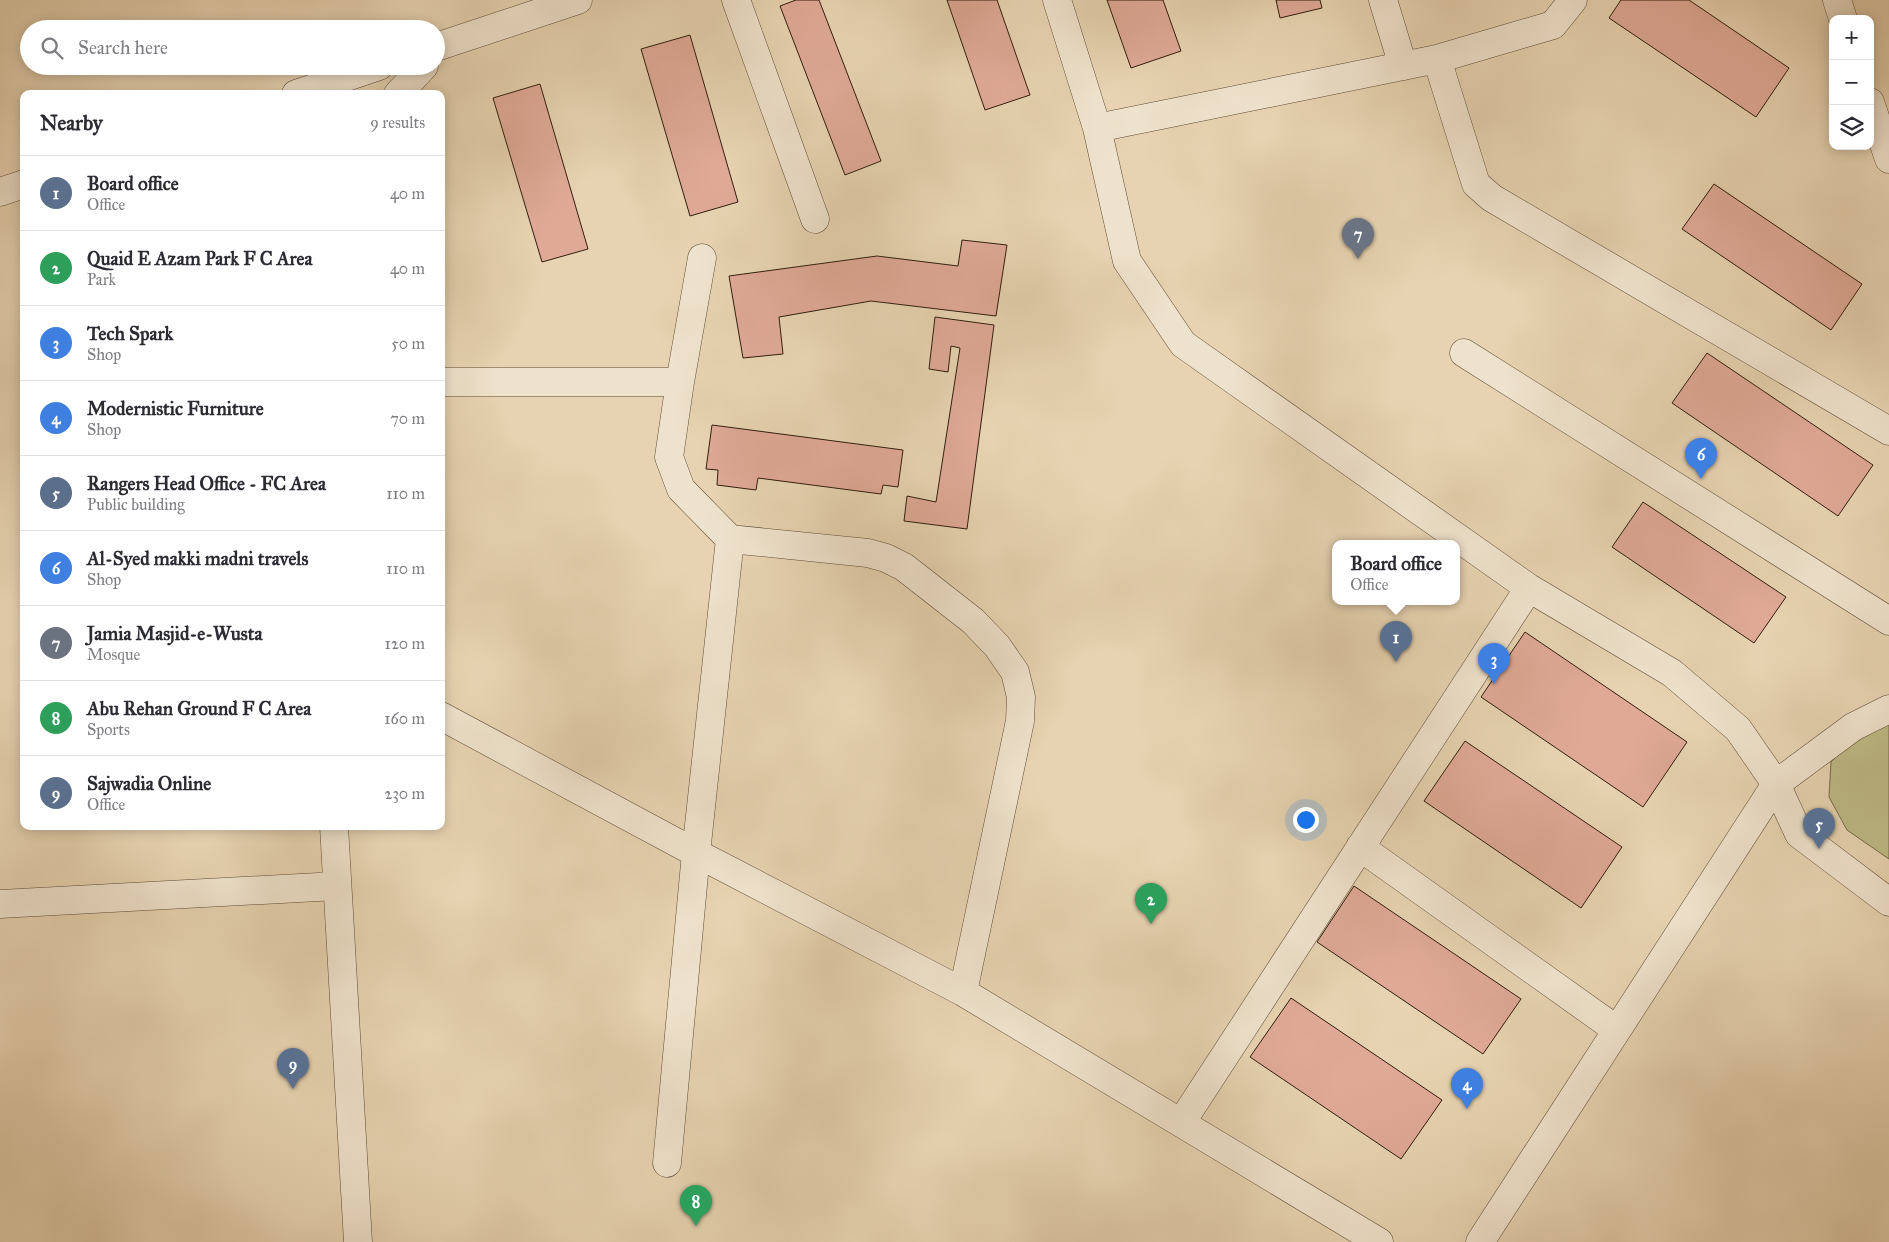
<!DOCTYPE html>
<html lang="en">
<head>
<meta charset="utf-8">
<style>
  body { margin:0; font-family:"IM FELL Great Primer",serif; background:#f7f7f7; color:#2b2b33 }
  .controls { position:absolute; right:15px; top:15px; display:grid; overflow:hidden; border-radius:10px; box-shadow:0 2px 12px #0003 }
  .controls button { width:45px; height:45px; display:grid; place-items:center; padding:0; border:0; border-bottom:1px solid #e1e1e2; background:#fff; color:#2b2b33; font:25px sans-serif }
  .you { position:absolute; left:1305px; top:819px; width:18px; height:18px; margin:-12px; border:4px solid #fff; border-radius:50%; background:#1a73e8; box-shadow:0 0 0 8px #1a73e833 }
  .badge { display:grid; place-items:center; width:32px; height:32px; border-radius:50%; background:#8f2418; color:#fff; font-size:16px; font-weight:700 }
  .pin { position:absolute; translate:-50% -41px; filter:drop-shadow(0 1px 2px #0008) }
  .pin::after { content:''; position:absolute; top:26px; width:18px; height:15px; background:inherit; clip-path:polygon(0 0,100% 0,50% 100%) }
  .popup { position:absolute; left:1332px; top:540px; width:128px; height:65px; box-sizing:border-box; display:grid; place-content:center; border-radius:10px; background:#fff; filter:drop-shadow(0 1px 4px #0005); font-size:16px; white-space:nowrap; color:#7c7c81 }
  .popup b { font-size:19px; color:#2b2b33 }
  .popup::after { content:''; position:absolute; left:50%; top:100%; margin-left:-10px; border:10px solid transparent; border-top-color:#fff }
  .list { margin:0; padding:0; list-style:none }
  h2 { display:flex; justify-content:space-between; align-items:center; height:65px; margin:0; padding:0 20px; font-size:21px }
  h2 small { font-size:16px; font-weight:400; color:#7c7c81 }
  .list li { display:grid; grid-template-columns:32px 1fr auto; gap:15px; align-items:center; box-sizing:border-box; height:75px; padding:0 20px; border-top:1px solid #e1e1e2 }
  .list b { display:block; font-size:19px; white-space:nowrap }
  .list p { margin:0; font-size:16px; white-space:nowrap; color:#7c7c81 }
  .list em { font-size:16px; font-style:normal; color:#7c7c81 }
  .icon { flex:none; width:28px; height:28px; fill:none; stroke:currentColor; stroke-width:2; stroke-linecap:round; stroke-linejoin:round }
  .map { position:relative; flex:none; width:1889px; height:1242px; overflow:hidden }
  .search { position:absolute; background:#fff; box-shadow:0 2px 12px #0003; left:20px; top:20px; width:425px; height:55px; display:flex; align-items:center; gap:12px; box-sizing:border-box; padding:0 18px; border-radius:28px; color:#7c7c81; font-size:19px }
  .panel { position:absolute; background:#fff; box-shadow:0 2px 12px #0003; left:20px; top:90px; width:425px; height:740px; border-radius:10px }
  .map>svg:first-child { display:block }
  .green { fill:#beba86; stroke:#786c4a }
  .building { fill:#dfa996; stroke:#311e0d }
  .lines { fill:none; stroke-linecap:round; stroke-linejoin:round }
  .minor-casing { stroke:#5e4b36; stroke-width:29 }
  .minor { stroke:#efe2cc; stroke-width:28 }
</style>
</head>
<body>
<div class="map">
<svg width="1889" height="1242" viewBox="0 0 1889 1242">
  <rect width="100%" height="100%" fill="#e7d3b1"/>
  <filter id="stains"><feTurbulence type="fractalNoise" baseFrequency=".004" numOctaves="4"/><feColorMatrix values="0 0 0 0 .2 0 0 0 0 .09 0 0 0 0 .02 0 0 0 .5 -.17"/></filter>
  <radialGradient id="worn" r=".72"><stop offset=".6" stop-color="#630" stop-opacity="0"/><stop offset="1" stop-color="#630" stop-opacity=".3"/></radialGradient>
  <path class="green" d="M1889 717V859L1847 830 1829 797 1831 762 1861 730Z"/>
  <path class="building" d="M796 0H819L881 161 845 175 780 6Z
    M947 0H997L1030 95 985 110Z
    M1107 0H1163L1181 51 1131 68Z
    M1276 0H1320L1322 8 1280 18Z
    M1621 0H1689L1789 68 1756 117 1609 18Z
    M690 35 738 202 690 216 641 49Z
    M540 84 588 249 542 262 493 98Z
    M1714 184 1862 284 1831 330 1682 229Z
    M962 240 1007 245 996 316 871 301 779 317 783 354 743 358 729 276 877 256 958 266Z
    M935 317 994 325 967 529 904 521 907 496 936 502 960 348 951 346 948 372 929 369Z
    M1707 353 1873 465 1838 516 1672 403Z
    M712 425 903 450 898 487 883 485 881 494 758 478 756 490 717 485 718 470 706 469Z
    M1643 502 1786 597 1754 643 1612 547Z
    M1525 632 1687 742 1643 807 1481 697Z
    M1465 741 1622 847 1581 908 1424 801Z
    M1354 886 1521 999 1483 1054 1317 942Z
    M1291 998 1442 1100 1401 1159 1250 1057Z"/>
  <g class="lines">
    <defs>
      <path id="minor" d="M736 0 815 219
        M1057 0 1097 128 1127 261 1183 344 1529 588 1672 673 1738 729 1776 784 1799 834 1889 902
        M1383 0 1403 66
        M1837 0 1843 19
        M436 47 578 0
        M1437 59 1476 184 1492 198 1889 431
        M296 94 379 66
        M398 94 424 66
        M1870 102 1889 159
        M1097 128 1437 59 1553 25 1573 0
        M0 192 24 184
        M1464 353 1889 621
        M441 382H680
        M730 539 868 553 886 558 904 567 973 621 997 646 1015 672 1021 697 1020 721 963 992
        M441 716 696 853 963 992 1379 1242
        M334 826 358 1242
        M1360 847 1617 1030
        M0 904 337 886
        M1181 1123 1529 588
        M667 1163 696 853 730 539 681 489 669 457 680 382 702 258
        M1480 1242 1776 784 1853 727 1889 709"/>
    </defs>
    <use href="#minor" class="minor-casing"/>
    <use href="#minor" class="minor"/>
  </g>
  <rect width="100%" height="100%" filter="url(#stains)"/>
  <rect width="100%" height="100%" fill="url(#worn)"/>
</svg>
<div class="controls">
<button>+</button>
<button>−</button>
<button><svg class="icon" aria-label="layers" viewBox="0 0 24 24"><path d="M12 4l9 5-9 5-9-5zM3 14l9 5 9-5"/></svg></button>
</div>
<div class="you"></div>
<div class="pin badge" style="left:1396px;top:662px;background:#5c6f8a">1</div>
<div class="popup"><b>Board office</b>Office</div>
<div class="pin badge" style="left:1151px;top:924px;background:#2e9e5b">2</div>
<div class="pin badge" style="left:1494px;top:684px;background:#3f7fe0">3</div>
<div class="pin badge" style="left:1467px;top:1109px;background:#3f7fe0">4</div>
<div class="pin badge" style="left:1819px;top:849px;background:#5c6f8a">5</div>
<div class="pin badge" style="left:1701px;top:479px;background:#3f7fe0">6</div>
<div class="pin badge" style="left:1358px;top:259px;background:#6b7280">7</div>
<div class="pin badge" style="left:696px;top:1226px;background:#2e9e5b">8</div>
<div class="pin badge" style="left:293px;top:1089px;background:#5c6f8a">9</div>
<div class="search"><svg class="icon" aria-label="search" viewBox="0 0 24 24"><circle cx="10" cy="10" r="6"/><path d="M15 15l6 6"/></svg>Search here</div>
<section class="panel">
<h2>Nearby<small>9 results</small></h2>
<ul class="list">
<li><span class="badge" style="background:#5c6f8a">1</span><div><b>Board office</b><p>Office</p></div><em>40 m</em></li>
<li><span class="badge" style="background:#2e9e5b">2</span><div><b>Quaid E Azam Park F C Area</b><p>Park</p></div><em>40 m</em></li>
<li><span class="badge" style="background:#3f7fe0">3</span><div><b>Tech Spark</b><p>Shop</p></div><em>50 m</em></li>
<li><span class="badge" style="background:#3f7fe0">4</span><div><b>Modernistic Furniture</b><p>Shop</p></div><em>70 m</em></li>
<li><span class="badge" style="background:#5c6f8a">5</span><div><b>Rangers Head Office - FC Area</b><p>Public building</p></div><em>110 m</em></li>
<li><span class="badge" style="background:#3f7fe0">6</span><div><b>Al-Syed makki madni travels</b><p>Shop</p></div><em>110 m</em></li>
<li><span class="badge" style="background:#6b7280">7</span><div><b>Jamia Masjid-e-Wusta</b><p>Mosque</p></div><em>120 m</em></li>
<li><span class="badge" style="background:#2e9e5b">8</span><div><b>Abu Rehan Ground F C Area</b><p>Sports</p></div><em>160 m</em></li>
<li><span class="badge" style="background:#5c6f8a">9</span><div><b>Sajwadia Online</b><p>Office</p></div><em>230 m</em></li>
</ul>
</section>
</div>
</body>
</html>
